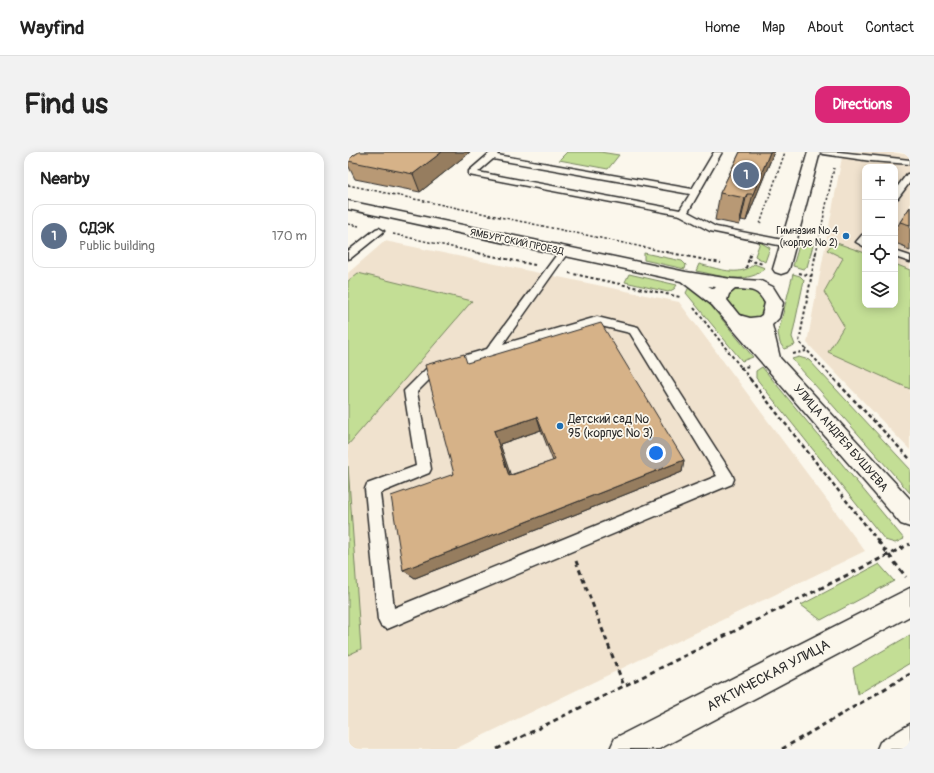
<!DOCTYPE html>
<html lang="en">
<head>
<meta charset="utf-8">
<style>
  body { margin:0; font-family:Pangolin,sans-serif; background:#f2f2f2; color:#222 }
  .controls { position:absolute; right:12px; top:12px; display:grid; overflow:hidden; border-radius:8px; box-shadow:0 2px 10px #0003 }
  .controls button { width:36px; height:36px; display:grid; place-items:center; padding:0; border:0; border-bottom:1px solid #e0e0e0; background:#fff; color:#222; font:20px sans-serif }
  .you { position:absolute; left:308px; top:301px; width:14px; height:14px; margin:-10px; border:3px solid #fff; border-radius:50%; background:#1a73e8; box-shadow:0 0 0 6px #1a73e833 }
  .badge { display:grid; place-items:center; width:26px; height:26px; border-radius:50%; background:#db2777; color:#fff; font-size:13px; font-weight:700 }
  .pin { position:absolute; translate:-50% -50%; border:2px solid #fff; box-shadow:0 1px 4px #0006 }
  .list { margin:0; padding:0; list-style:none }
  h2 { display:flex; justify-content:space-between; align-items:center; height:52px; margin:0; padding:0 16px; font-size:17px }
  h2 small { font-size:13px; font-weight:400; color:#767676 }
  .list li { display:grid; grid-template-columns:26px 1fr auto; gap:12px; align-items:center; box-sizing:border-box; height:64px; margin:0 8px 8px; padding:0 8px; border:1px solid #e0e0e0; border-radius:12px }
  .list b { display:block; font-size:15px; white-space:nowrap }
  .list p { margin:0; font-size:13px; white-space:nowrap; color:#767676 }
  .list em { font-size:13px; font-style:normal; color:#767676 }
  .icon { flex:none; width:22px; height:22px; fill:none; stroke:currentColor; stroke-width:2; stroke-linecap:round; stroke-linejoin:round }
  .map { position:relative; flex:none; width:562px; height:597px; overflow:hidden; border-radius:12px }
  header { display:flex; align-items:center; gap:24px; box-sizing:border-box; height:56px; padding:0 20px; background:#fff; border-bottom:1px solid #e0e0e0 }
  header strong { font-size:19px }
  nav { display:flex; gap:22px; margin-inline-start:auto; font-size:14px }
  .intro { display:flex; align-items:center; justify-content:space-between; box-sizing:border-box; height:96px; padding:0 24px }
  h1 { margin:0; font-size:28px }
  .button { padding:10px 18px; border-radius:12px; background:#db2777; color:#fff; font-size:14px; font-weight:700 }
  main { display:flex; gap:24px; padding:0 24px }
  aside { flex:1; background:#fff; border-radius:12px; box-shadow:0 2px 10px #0003 }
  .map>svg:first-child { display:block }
  .built { fill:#f0e2ce; fill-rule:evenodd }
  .green { fill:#c3de95; stroke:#778460 }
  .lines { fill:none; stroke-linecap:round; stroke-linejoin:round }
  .lane-casing { stroke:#2b2b2b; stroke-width:3 }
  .street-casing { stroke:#2b2b2b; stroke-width:3 }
  .path-far3 { stroke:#2b2b2b; stroke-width:1.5; stroke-dasharray:2.5 2; stroke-linecap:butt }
  .path-far2 { stroke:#2b2b2b; stroke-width:2; stroke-dasharray:3 2.5; stroke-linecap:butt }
  .path-far1 { stroke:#2b2b2b; stroke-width:2.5; stroke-dasharray:4 3; stroke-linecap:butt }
  .path { stroke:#2b2b2b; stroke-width:3; stroke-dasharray:5 4; stroke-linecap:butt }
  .lane { fill:#fbf7ec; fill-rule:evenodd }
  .street { fill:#fbf7ec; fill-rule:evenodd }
  .wall { fill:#b89975; stroke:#2b2b2b; fill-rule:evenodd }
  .shaded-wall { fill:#967d5f; stroke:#2b2b2b }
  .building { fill:#d6b288; stroke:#2b2b2b; fill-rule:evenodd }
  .poi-dot { fill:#1f6fb2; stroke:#fbf7ec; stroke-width:1.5 }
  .labels { text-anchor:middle; stroke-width:3.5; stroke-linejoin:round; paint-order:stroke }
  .far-poi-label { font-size:10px; fill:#2b2b2b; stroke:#fbf7ec; text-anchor:end }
  .far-street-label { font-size:10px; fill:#2b2b2b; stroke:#fbf7ec }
  .poi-label { font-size:12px; fill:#2b2b2b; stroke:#fbf7ec; text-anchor:start }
  .street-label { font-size:12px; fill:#2b2b2b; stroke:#fbf7ec }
  .near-street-label { font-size:14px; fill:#2b2b2b; stroke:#fbf7ec }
</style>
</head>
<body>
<header>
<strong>Wayfind</strong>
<nav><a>Home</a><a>Map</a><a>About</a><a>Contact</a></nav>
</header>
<div class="intro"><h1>Find us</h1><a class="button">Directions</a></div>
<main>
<aside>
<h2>Nearby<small></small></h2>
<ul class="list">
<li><span class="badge" style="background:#5c6f8a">1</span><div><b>СДЭК</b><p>Public building</p></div><em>170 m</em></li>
</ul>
</aside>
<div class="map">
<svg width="562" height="597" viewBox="0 0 562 597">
  <rect width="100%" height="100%" fill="#fbf7ec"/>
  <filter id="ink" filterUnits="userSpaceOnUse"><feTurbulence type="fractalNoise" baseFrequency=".025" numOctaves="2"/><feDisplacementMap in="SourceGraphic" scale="8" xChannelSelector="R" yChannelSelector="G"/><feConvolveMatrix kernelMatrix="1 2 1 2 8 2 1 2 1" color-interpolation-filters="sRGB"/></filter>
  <g filter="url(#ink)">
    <path class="built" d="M495 0H542L562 3V298L459 191ZM517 15H547V153H517Z
      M37 89 331 150 517 399 107 597H0V121Z"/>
    <path class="green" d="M219 0H252L271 3 260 17 211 8Z
      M412 90 422 96 417 110 407 104Z
      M452 90H466L459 115 455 117 445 114Z
      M486 90 517 101V153H547V112L562 118V237L480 200 496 174 476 140 495 106 479 98Z
      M296 101 334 109 338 113 337 117 296 108Z
      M351 112C368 116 392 126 406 112L417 116C413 119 409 123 404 124 387 130 366 122 348 119Z
      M10 121 124 149 0 293V129Z
      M281 122 329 133 326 137 320 140 277 130Z
      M445 122 452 124 456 128 444 185 447 193 436 197 432 191 430 181Z
      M341 135 354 143 405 205 394 209 338 141Z
      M387 137 407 138 417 146C416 151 415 158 413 162 403 178 364 148 387 137Z
      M451 205 461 208 562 317V341L444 207Z
      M414 215 556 387 547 391 537 388 408 226V219Z
      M0 314 13 497 0 503Z
      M531 412 546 429 473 468 453 453Z
      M562 483V511L510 542 505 516Z"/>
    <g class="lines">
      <defs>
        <path id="lane" d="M143 0H151L149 3 344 37 366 0H374L340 60 368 75 440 89 445 92 440 95 362 79 332 63 121 23V19ZM145 7 342 42 332 58 130 20Z
          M471 0H491L562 8V12L523 9 475 2Z
          M559 22H562V30L550 46 547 47V38Z
          M31 76 36 79 34 81 3 106 0 107V99L28 77Z
          M517 82V95L508 90 514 83Z
          M216 96 221 99 155 192 249 165 290 175 384 322 386 327 384 332 39 477 33 474 30 468 17 337 19 332 68 314 56 239 81 214 139 197 213 97ZM249 173 282 181 369 324 46 456 32 341 81 321 83 317 69 240 89 220Z
          M547 99 562 104V110L547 105Z
          M562 572V594L557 597H529L532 590Z"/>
        <path id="street" d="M460 0H472L441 117 439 120 433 122 427 120 425 117Z
          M0 49 338 120 383 127 413 129 425 135 435 151 431 166 424 173 432 206 562 347V375L553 372 364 153 333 129 0 57ZM360 134 368 135 366 137ZM387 137C402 138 409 136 417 151L414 163 411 165 402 166 391 163 379 148 381 142Z
          M562 436V464L311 597H262L267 586Z"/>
      </defs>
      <use href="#lane" class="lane-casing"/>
      <use href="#street" class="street-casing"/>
      <path class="path-far3" d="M0 33 323 101
        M0 72 11 74
        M412 72 437 0
        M45 82 130 101
        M468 101 486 16"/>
      <path class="path-far2" d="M125 100 187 113
        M318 100 373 111
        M468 100 451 190 487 228
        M400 108 415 112
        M398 116 403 100
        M221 121 332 145
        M451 121 463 124
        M346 156 403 228
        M445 202 458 199
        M392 216 401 214"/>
      <path class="path-far1" d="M402 227 531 390
        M486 227 562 307"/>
      <path class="path" d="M530 389 558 425
        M228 409 276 534
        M149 597 562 392
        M434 597 562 522"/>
      <use href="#lane" class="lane"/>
      <use href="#street" class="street"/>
    </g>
    <path class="wall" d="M11 0H122L72 40 7 27 0 13V7Z
      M392 0H426L398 69 393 68 391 73 367 68 372 41Z
      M562 55V99L557 97 558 95 547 91V79L552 70Z
      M120 211 336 308 334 320 67 426 55 418 106 322ZM193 278 205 309 162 323 152 292Z"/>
    <path class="shaded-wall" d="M94 0H122L72 40 65 22Z
      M422 0H426L398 69 405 42Z
      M399 42 393 68 391 73 397 46Z
      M189 265 193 278 152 292 167 336 161 324 146 279Z
      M336 308 334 320 67 426 55 418Z"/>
    <path class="building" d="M11 0H94L65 22 0 9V7Z
      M392 0H422L405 42H399L397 46 372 41Z
      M562 55V73L552 70Z
      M253 171 336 308 55 418 43 344 106 322 77 213 116 202 119 211ZM189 265 207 308 161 324 146 279Z"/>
  </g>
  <g class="poi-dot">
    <circle cx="498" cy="84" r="4"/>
    <circle cx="212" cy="274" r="4"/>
  </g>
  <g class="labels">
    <g class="far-poi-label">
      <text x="490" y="82">Гимназия № 4<tspan x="490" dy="12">(корпус № 2)</tspan></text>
    </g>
    <g class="far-street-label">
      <text transform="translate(169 89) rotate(12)" y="4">ЯМБУРГСКИЙ ПРОЕЗД</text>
    </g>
    <g class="poi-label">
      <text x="220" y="271">Детский сад №<tspan x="220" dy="14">95 (корпус № 3)</tspan></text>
    </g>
    <g class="street-label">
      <text transform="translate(493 286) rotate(49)" y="4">УЛИЦА АНДРЕЯ БУШУЕВА</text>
    </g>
    <g class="near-street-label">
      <text transform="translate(420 523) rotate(-28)" y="5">АРКТИЧЕСКАЯ УЛИЦА</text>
    </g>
  </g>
</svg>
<div class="controls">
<button>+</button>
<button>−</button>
<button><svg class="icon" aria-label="locate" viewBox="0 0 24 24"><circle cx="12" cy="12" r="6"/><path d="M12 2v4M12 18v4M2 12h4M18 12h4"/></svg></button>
<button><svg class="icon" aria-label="layers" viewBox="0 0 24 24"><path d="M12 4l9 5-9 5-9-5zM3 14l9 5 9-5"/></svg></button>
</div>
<div class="you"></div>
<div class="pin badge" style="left:398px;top:23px;background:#5c6f8a">1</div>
</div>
</main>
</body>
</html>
